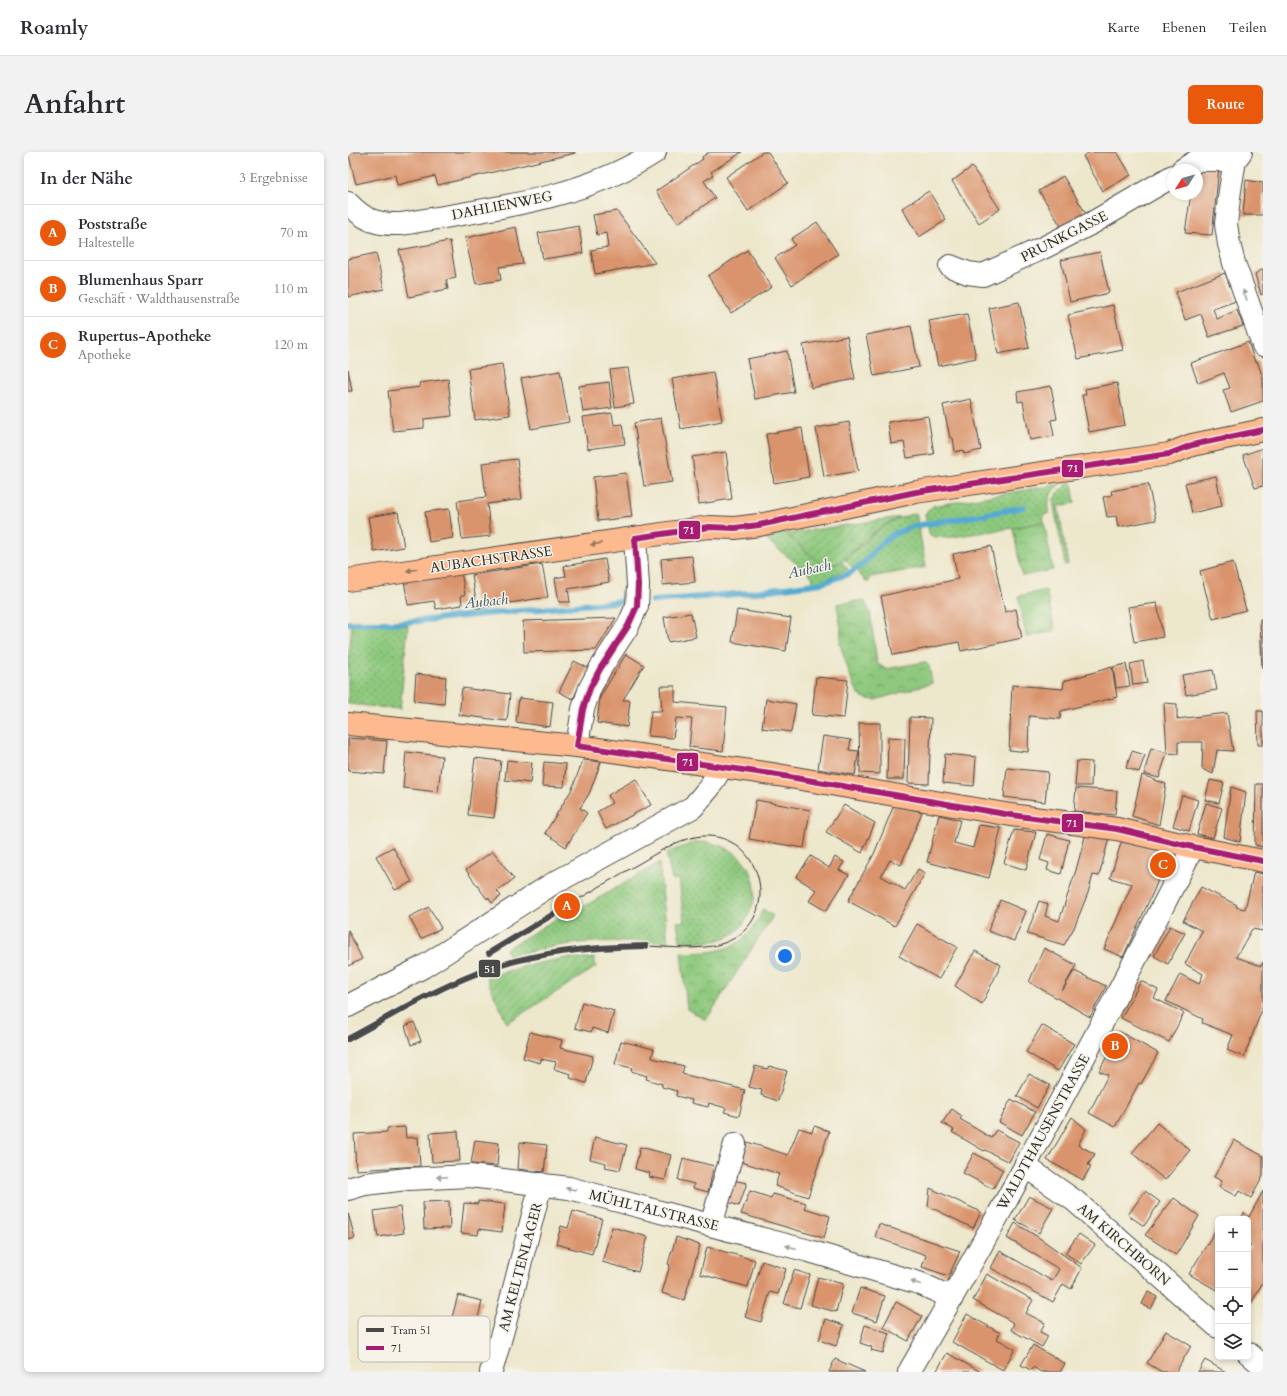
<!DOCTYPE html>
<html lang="de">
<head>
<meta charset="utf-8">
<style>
  body { margin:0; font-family:Cardo,serif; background:#f2f2f3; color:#2b2b33 }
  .controls { position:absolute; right:12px; bottom:12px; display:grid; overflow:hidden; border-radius:6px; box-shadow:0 2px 6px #0003 }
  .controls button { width:36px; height:36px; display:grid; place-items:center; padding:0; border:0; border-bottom:1px solid #e1e1e2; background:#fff; color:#2b2b33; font:20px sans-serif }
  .compass { position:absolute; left:819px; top:12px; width:36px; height:36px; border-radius:50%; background:#fff; box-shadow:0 2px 6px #0003; rotate:233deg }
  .you { position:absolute; left:437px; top:804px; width:14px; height:14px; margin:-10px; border:3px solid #fff; border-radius:50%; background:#1a73e8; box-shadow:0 0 0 6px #1a73e833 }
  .badge { display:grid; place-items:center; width:26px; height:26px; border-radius:50%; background:#ea580c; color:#fff; font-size:13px; font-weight:700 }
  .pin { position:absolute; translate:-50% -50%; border:2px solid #fff; box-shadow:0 1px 4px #0006 }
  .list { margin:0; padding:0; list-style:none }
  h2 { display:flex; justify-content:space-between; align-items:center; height:52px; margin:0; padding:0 16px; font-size:17px }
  h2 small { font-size:13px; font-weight:400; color:#7c7c81 }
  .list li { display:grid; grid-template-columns:26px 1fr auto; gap:12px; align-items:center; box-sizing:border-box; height:56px; padding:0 16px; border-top:1px solid #e1e1e2 }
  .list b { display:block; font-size:15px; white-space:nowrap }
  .list p { margin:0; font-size:13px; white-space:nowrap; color:#7c7c81 }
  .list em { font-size:13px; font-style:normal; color:#7c7c81 }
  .icon { flex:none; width:22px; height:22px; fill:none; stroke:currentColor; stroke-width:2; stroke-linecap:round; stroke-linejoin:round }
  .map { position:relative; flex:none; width:915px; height:1220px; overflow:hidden; border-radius:6px }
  header { display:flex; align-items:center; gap:24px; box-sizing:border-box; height:56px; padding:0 20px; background:#fff; border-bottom:1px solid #e1e1e2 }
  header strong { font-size:19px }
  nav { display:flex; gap:22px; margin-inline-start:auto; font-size:14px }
  .intro { display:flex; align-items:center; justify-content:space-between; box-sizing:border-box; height:96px; padding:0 24px }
  h1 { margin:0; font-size:28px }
  .button { padding:10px 18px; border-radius:6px; background:#ea580c; color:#fff; font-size:14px; font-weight:700 }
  main { display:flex; gap:24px; padding:0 24px }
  aside { flex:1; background:#fff; border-radius:6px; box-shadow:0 2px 6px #0003 }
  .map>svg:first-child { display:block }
  .grass { fill:url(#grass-dots); stroke:#5c7a54 }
  .park { fill:url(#park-crowns); stroke:#5c7a54 }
  .garden { fill:url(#garden-furrows); stroke:#5c7a54 }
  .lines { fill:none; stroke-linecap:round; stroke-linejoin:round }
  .stream { stroke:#54aad1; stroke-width:6 }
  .building { fill:#da946d }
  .minor-casing { stroke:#484743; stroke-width:24 }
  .major-casing { stroke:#484743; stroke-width:24 }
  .minor { stroke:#fff; stroke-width:22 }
  .major { stroke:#fcba8e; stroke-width:22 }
  .tram { stroke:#2b2b2b; stroke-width:1 }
  .bus-1-casing { stroke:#f7f3e8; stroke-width:9 }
  .bus-1 { stroke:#a71b71; stroke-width:6 }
  .tram-1-casing { stroke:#f7f3e8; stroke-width:9 }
  .tram-1 { stroke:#4a4a49; stroke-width:6 }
  .oneway { fill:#a0a0a0 }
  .oneway2 { fill:#94725c }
  .labels { text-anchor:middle; stroke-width:3; stroke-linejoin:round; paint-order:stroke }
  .street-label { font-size:14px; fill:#2b2b2b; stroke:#f7f3e8 }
  .water-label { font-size:15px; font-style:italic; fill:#395765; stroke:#f7f3e8 }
  .key { fill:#f7f3e8; stroke:#bab7af; stroke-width:1 }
  .key-label { font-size:11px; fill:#2b2b2b }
  .line-badge { stroke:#f7f3e8; stroke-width:1.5 }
  .badge-label { font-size:11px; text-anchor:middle; font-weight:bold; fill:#fff }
</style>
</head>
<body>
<header>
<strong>Roamly</strong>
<nav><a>Karte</a><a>Ebenen</a><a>Teilen</a></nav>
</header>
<div class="intro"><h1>Anfahrt</h1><a class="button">Route</a></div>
<main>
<aside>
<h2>In der Nähe<small>3 Ergebnisse</small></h2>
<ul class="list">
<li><span class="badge">A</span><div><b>Poststraße</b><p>Haltestelle</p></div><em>70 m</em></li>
<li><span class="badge">B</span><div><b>Blumenhaus Sparr</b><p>Geschäft · Waldthausenstraße</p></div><em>110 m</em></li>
<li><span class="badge">C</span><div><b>Rupertus-Apotheke</b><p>Apotheke</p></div><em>120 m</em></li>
</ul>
</aside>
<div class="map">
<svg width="915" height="1220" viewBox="0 0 915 1220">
  <defs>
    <pattern id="grass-dots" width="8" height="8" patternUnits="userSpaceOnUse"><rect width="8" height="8" fill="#8ec97e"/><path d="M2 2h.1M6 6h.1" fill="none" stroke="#74a367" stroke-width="1.8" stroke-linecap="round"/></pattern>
    <pattern id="park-crowns" width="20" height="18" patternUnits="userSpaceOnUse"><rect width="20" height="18" fill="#8ec97e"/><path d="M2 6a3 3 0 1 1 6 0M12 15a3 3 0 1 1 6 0" fill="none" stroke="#74a367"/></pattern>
    <pattern id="garden-furrows" width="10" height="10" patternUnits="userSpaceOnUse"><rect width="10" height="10" fill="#8ec97e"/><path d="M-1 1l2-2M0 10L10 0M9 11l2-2" fill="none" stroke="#74a367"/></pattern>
  </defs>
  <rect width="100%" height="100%" fill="#f7f3e8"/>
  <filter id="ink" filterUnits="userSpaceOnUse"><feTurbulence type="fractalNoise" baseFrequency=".025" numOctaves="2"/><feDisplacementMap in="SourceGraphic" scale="8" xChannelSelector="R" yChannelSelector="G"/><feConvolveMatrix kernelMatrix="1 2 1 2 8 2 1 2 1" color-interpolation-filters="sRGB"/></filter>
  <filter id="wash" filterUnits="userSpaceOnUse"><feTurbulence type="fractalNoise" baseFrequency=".012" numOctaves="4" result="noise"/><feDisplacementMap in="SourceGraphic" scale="16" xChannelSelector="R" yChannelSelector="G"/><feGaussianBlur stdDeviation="0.9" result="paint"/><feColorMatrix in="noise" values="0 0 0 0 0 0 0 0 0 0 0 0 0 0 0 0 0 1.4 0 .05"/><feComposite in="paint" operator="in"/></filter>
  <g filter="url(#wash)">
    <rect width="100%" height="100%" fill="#ede7cc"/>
    <path class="grass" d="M721 330H724L727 351 710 354 720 412 717 413 705 349 709 342Z
      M712 332C701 344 700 344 701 361L695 363 696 370 665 376 597 386 582 384 577 362 585 354Z
      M568 361 578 415 522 425 520 431 497 408C520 385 536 369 568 361Z
      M437 380 477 415 494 410 500 417 474 429 465 430 464 424 415 385Z
      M4 473H60L52 557 0 552V512Z
      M352 690C389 690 419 723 402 760 398 769 392 778 383 783 367 792 349 790 332 789L329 770 336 769 331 727 324 728 318 701 342 692Z
      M311 711 320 790C288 789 254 788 222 792 201 795 181 800 161 805L158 797 228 755 230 758Z"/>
    <path class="park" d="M696 370 705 418 674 424 665 376Z
      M698 438 707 479 678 485 670 444Z
      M516 448 522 460 529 511 537 517 577 510 581 514 584 531 527 548 519 547 511 543 503 526 492 492 493 476 489 452Z
      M415 757 425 764 358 868 339 857 333 800C355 802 385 800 400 782 407 774 411 766 415 757Z"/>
    <path class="garden" d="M552 365 537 373 519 385 494 410 477 415 439 382Z
      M218 806H246L248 815 159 871 138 825 182 813Z"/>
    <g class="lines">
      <path class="stream" d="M305 449 400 441 474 431 500 422 516 411 530 394 546 382 566 374 634 363 676 355
        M0 471H49L137 462 279 449"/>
    </g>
    <g id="blocks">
      <path class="building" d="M0 0H227V1L90 33 87 24 49 33 47 23 8 32Z
        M361 0H394L363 20 365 23 356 29 367 46 330 71 308 39 355 7 354 5Z
        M415 0H420L440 31 400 59 378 25Z
        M742 0H769L783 23 755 39 735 4Z
        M624 15 652 57 631 71 604 29Z
        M871 15 864 83 837 81 843 42H849V18Z
        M715 24 740 65 716 79 691 39Z
        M898 28 915 31V63H895Z
        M581 39 598 68 571 85 554 56Z
        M269 59 307 111 247 122 243 98 260 95 258 81 249 83 245 63Z
        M469 70 490 102 444 133 427 106 447 93 443 87Z
        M231 74 235 101 195 107 190 81Z
        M168 75 175 112 151 115 153 128 128 132 117 86Z
        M102 89 108 126 98 128 100 137 61 145 51 98Z
        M399 98 424 135 383 161 360 124Z
        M752 100 761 141 722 150 713 108Z
        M28 101 36 137 0 145V107Z
        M915 117V142L913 143 907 122Z
        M877 121 888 149 865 157 869 167 889 158 895 174 861 185 853 162 837 168 828 140Z
        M671 150 681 196 650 202 641 156Z
        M765 153 775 198 730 207 720 163Z
        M619 162 628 206 590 214 581 169Z
        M563 174 571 215 526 224 518 183Z
        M499 184 507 227 463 236 455 193Z
        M900 190 907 210 909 209 915 226V249L883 260 875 238 882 236 876 221 850 231 843 211Z
        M439 199 446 240 407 247 399 207Z
        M154 212 162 263 127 268 120 217Z
        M280 216 286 252 267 255 262 218Z
        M0 217 4 239H0Z
        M212 219 221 270 183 277 173 226Z
        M365 220 374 269 333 277 324 227Z
        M100 227 104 264 76 267V276L45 279 40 239 72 235 71 231Z
        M261 230 264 256 235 260 231 234Z
        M769 231 777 273 741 280 734 243H738L737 237Z
        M703 234 709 267 703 268 706 284 682 288 675 249 670 250 669 240Z
        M623 247 633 298 616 302 615 298 607 300 605 286H602L595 253Z
        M264 261 266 273 274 272 277 292 240 297 235 265Z
        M580 264 586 302 559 306 556 290 543 292 540 270Z
        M313 266 324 330 296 334 286 271Z
        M501 270 510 319 476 325 468 276Z
        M454 276 461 325 426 331 418 282Z
        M915 296V334L907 336 895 303Z
        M378 300 384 347 351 352 344 305Z
        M169 307 174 347 139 352 143 384 114 387 109 349 138 345 134 311Z
        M278 321 284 365 250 369 245 325Z
        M868 324 874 354 844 361 837 331Z
        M800 332 808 368 770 375 768 364 759 365 755 345 764 343 763 339Z
        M101 357 105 386 81 390 77 360Z
        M50 360 56 395 26 400 20 365Z
        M643 394 657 460 668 457 674 486 613 499 611 490 545 503 533 444 610 427 605 402Z
        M344 404 347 430 315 433 313 407Z
        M257 407 261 430 220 437 222 450H211L207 426 218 424 216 414Z
        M885 410 898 458 865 467 852 419Z
        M194 412 200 445 129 456 124 423Z
        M113 419 117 443H113L114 453 88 457 86 449 60 453 56 428Z
        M809 451 815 485 786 490 780 455Z
        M389 458 443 466 438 499 384 490Z
        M343 461 348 485 320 490 316 465Z
        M268 466 248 498 176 500 175 469Z
        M912 467H915V517H914Z
        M278 502 296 513 275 548H282L279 575 249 571 252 545Z
        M226 509 240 516 225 547 211 540Z
        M795 509 799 531 785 533 782 512Z
        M778 512 782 534 768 536 765 515Z
        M764 515 769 545 713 559 712 567 681 564 680 600 661 598 664 533 715 537 716 529Z
        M865 518 869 538 838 543 834 523Z
        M68 522 98 525 96 552 66 549Z
        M468 525 500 528 496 566 464 563Z
        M312 534H327V550L379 555 375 599 341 595 344 567 328 566 325 586 300 584 303 559H314Z
        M114 536 162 542 159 569 111 563Z
        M171 546 205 550 202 575 168 570Z
        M418 547 448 552 443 580 414 576Z
        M816 551 829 552V567L879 561 885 599 869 598 865 622 854 617 855 590H830V602L819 601Z
        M909 559H915V593H910Z
        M562 565 583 566 581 632 560 631Z
        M511 571H532V622L512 621Z
        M475 584 503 588 501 598 511 599 507 623 470 617Z
        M540 585 557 586 556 627H539Z
        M0 586 39 589 36 622 0 619Z
        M803 596 819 601 811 626 796 622Z
        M784 599 797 603 791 620 778 616Z
        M58 600 94 604 90 640 55 636Z
        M597 602 628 605 626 634 595 631Z
        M127 606 153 609 146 666 120 663Z
        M159 608 184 611 182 631 157 628Z
        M235 608 253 610 241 642 232 656 239 661 218 695 197 681 224 637Z
        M729 609 744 610 743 634H727Z
        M196 610 218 612 216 635 194 634Z
        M659 616 700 620 697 650 656 645Z
        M794 623 818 632 811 673 784 664Z
        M288 627 303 653 258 677 249 660 264 651 260 643Z
        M862 628 876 631 871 651 857 648Z
        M908 632H915V695L907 693Z
        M883 635 898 640 892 690 876 685Z
        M728 636 769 639 767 663 726 659Z
        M834 643 850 648 841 679 825 674Z
        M408 648 462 658 456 696 401 687Z
        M858 651 874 656 865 686 849 682Z
        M496 653 527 671 514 701 478 680Z
        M546 653 574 660 553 713 542 708 533 724 557 738 570 717 577 721 547 774 500 749 526 702Z
        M591 663 612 668 606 691 625 696 631 673 653 676 641 726 579 710Z
        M666 678 688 680 678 718 656 711Z
        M738 681 761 686 751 724 745 723 740 741 726 776 716 793 679 782 691 749 700 752 697 764 711 769 728 718Z
        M699 682 721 688 713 722 699 718 701 711 692 708Z
        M774 688 821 700 806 738 775 805 756 797 784 732 762 726Z
        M45 695 64 730 47 738 28 704Z
        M145 699 166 727 149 739 153 744 144 751 140 745 139 747 118 718Z
        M463 704 481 716 487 705 496 710 491 718 501 723 478 759 461 749 468 738 448 725Z
        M906 720 915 722V779L904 777 888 805 913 814 915 810V855L896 905 879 898 885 883 854 871 855 867 818 849 832 822 851 832 855 822 837 812 854 779 835 769 853 735 889 753 888 755 897 757Z
        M652 748 678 759 666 789 640 779Z
        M81 755 93 776 73 787 61 765Z
        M569 772 609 795 591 827 551 804Z
        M822 774 837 781 820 812 806 804Z
        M0 778 14 807 0 814Z
        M696 796 728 813 714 839 726 819 758 834 742 865 681 830Z
        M627 799 653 813 634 852 607 834Z
        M793 829 810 838 806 846 836 861 821 890 773 866Z
        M234 850 266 859 260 881 244 876 243 880 227 876Z
        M66 870 73 889 63 893 57 874Z
        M694 873 726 892 710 919 678 900Z
        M182 880 214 888 212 896 245 904 238 931 222 926 223 922 206 917 208 910 193 907 192 911 175 906Z
        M772 880 810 901 793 932 791 931 767 975 741 961 760 923 751 919Z
        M273 889 306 897 304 906 336 914 334 922 397 938 391 964 376 960 378 956 361 951 360 955 343 951 344 948 328 944 329 939 314 935V932L298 927 299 924 283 919 284 916 267 912Z
        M407 914 419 917 421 914 439 919 430 949 413 943 414 938 401 935Z
        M681 922 702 933 689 956 669 944Z
        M663 947 687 960 674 983 651 970Z
        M604 957 614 964 612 967 643 986 648 978 671 990 661 1010 637 998 636 999 604 980 606 978 594 971Z
        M724 965 738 977 730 993 747 1002 740 1013 743 1014 735 1028 699 1008Z
        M809 971 842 998 817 1028 784 1001Z
        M466 974 481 979 460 1045 427 1034 431 1022 394 1010 399 990 440 1003 451 976 464 980Z
        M57 975 58 986 70 985 72 1014 8 1018 6 982 39 980V976Z
        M110 979 112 1009 84 1010 82 981Z
        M247 985 279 993 272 1018 257 1015 258 1011 242 1007Z
        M127 988 151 991 149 1014 123 1012Z
        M886 988 915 1004V1024L903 1046 891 1039 888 1044 871 1035 874 1029 866 1025Z
        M172 990 199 993 196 1020 170 1017Z
        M292 995 323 1003 317 1028 301 1025 302 1021 287 1017Z
        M626 1001 655 1018 645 1037 615 1021Z
        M335 1006 366 1014 360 1040 345 1036 346 1032 330 1028Z
        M384 1028 399 1031 391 1054 377 1049Z
        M582 1036 633 1060 625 1076 580 1054Z
        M402 1039 423 1046 425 1042 458 1051 456 1056 482 1064 476 1086 393 1062Z
        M797 1039 812 1050 796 1074 780 1063Z
        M915 1039V1130L900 1157V1099L903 1093 900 1091V1067H893L896 1061 901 1065Z
        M681 1044 705 1056 691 1081 667 1068Z
        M826 1046 851 1064 828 1103 797 1083Z
        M101 1049 102 1076 76 1077 75 1050Z
        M130 1049 157 1052 154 1080 131 1077 130 1083 113 1081 116 1051 130 1052Z
        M52 1055 56 1081 30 1085 26 1059Z
        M225 1059 254 1067 244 1102 208 1092 213 1074 220 1076Z
        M0 1061 7 1086 0 1088Z
        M667 1071 690 1085 734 1116 723 1137 715 1132 705 1150 643 1116 652 1099 704 1129 711 1117 659 1086Z
        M531 1072 612 1099 601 1124 574 1115 578 1103 527 1085Z
        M264 1075 300 1085 290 1120 254 1110Z
        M867 1079 870 1080V1139L841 1122Z
        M731 1082 747 1093 733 1112 717 1101Z
        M328 1085 352 1093 336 1148 314 1141 322 1113 320 1112Z
        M359 1095 407 1108 400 1135 352 1122Z
        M414 1109 438 1117 430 1142 422 1140 413 1170 397 1165Z
        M446 1118 462 1123 452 1156 436 1152Z
        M639 1122 685 1148 678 1161 697 1171 692 1180 700 1184 694 1195 663 1178 666 1171 625 1148Z
        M470 1125 495 1132 488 1160 463 1153Z
        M512 1136 537 1144 529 1169 504 1161Z
        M800 1140 809 1145 803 1157 794 1152Z
        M110 1143 134 1149 128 1175 103 1169Z
        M548 1150 574 1164 560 1189 535 1175Z
        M619 1162 652 1181 649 1187 667 1197 655 1218 604 1190Z
        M478 1167 496 1173 488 1194 471 1188Z
        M517 1173 541 1181 535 1201 523 1198 524 1195 512 1191Z
        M818 1179 843 1194 828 1220H814L799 1211Z
        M685 1193 717 1212 712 1220H693L685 1215 683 1218 673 1213Z
        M599 1201 633 1220H588Z
        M487 1207 517 1220H481Z
        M857 1208 878 1220H850Z"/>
    </g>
  </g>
  <g filter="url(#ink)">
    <use href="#blocks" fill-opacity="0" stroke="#484743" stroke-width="1"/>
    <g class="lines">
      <defs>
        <path id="minor" d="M893 0 887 8 882 38 878 72 881 92 886 111 915 193
          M834 18 850 8H887
          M0 51C16 68 29 73 53 72 139 57 232 49 307 0
          M602 114 620 121 635 123 697 95 744 71 825 24
          M229 594 235 557 242 536 252 517 280 474 289 454 290 433 287 386
          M0 854 75 815 201 734 345 655 361 636 373 616
          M677 1014 727 1049 870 1175
          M0 1037 17 1032 59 1027 122 1024 221 1036 461 1099 571 1131 604 1146
          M363 1073 387 992
          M900 1201 915 1214
          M143 1220 157 1171 193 1032
          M561 1220C661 1048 755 873 845 695"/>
        <path id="major" d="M0 428 361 375 387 376 411 373 568 340 821 302 844 293 915 278
          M0 572 229 594 430 623 663 663 769 677 845 695 915 709"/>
      </defs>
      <use href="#minor" class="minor-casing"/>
      <use href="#major" class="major-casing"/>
      <use href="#minor" class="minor"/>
      <use href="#major" class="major"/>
      <path class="tram" d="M219 754C243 740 267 725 292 711 309 701 327 689 347 685 413 673 439 768 376 791 354 799 322 795 298 794"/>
      <defs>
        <path id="bus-1" d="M915 278 844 293 821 302 568 340 411 373 387 376 361 375 287 386 290 433 289 454 280 474 252 517 242 536 235 557 229 594 430 623 663 663 769 677 845 695 915 709"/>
      </defs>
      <use href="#bus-1" class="bus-1-casing"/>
      <use href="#bus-1" class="bus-1"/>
      <defs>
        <path id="tram-1" d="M141 801 219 754
          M0 887C43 864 85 838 130 821 184 800 241 795 298 794"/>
      </defs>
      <use href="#tram-1" class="tram-1-casing"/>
      <use href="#tram-1" class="tram-1"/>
    </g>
    <defs><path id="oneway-solid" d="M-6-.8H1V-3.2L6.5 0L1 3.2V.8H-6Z"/></defs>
    <g class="oneway">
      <use href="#oneway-solid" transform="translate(897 143) rotate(-110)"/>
      <use href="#oneway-solid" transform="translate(94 1025) rotate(177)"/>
      <use href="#oneway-solid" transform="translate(223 1037) rotate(-168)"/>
      <use href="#oneway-solid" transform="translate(443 1095) rotate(-165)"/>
      <use href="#oneway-solid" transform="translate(568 1131) rotate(-162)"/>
    </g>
    <g class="oneway2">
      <use href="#oneway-solid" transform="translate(248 392) rotate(172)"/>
      <use href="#oneway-solid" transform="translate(64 418) rotate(171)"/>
    </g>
  </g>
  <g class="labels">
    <g class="street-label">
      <text transform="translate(154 53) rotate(-11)" y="5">DAHLIENWEG</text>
      <text transform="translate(716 84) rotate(-27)" y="5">PRUNKGASSE</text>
      <text transform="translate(143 407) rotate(-8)" y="5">AUBACHSTRASSE</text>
      <text transform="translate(695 980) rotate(-61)" y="5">WALDTHAUSENSTRASSE</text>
      <text transform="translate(306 1058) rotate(14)" y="5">MÜHLTALSTRASSE</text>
      <text transform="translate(776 1092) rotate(41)" y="5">AM KIRCHBORN</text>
      <text transform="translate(172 1115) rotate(-75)" y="5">AM KELTENLAGER</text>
    </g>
    <g class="water-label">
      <text transform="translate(461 417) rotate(-12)" y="5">Aubach</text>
      <text transform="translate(138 449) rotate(-6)" y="5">Aubach</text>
    </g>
  </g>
  <rect x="10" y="1164" width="132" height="46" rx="6" class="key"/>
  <rect x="18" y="1176" width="18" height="4" fill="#4a4a49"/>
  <rect x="18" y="1194" width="18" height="4" fill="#a71b71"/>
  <g class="key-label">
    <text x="43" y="1182">Tram 51</text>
    <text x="43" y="1200">71</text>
  </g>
  <g class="line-badge">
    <rect x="713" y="307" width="23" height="19" rx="4" fill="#a71b71"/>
    <rect x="330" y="368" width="23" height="20" rx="4" fill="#a71b71"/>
    <rect x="328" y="600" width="23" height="20" rx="4" fill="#a71b71"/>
    <rect x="713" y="661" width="23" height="20" rx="4" fill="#a71b71"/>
    <rect x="130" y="807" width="23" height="19" rx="4" fill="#4a4a49"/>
  </g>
  <g class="badge-label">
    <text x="725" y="320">71</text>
    <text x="341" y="382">71</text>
    <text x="340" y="614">71</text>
    <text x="724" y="675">71</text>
    <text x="142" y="821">51</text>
  </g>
</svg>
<div class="controls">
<button>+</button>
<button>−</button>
<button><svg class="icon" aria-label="locate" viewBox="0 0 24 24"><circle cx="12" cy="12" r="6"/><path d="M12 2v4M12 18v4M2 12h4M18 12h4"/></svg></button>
<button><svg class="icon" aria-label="layers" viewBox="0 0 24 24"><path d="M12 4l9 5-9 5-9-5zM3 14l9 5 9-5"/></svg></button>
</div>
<svg class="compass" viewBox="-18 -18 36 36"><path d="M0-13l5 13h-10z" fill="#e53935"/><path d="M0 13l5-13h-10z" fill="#7c7c81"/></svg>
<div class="you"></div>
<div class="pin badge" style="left:219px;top:754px">A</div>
<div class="pin badge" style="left:767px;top:894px">B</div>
<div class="pin badge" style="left:815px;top:713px">C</div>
</div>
</main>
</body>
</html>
